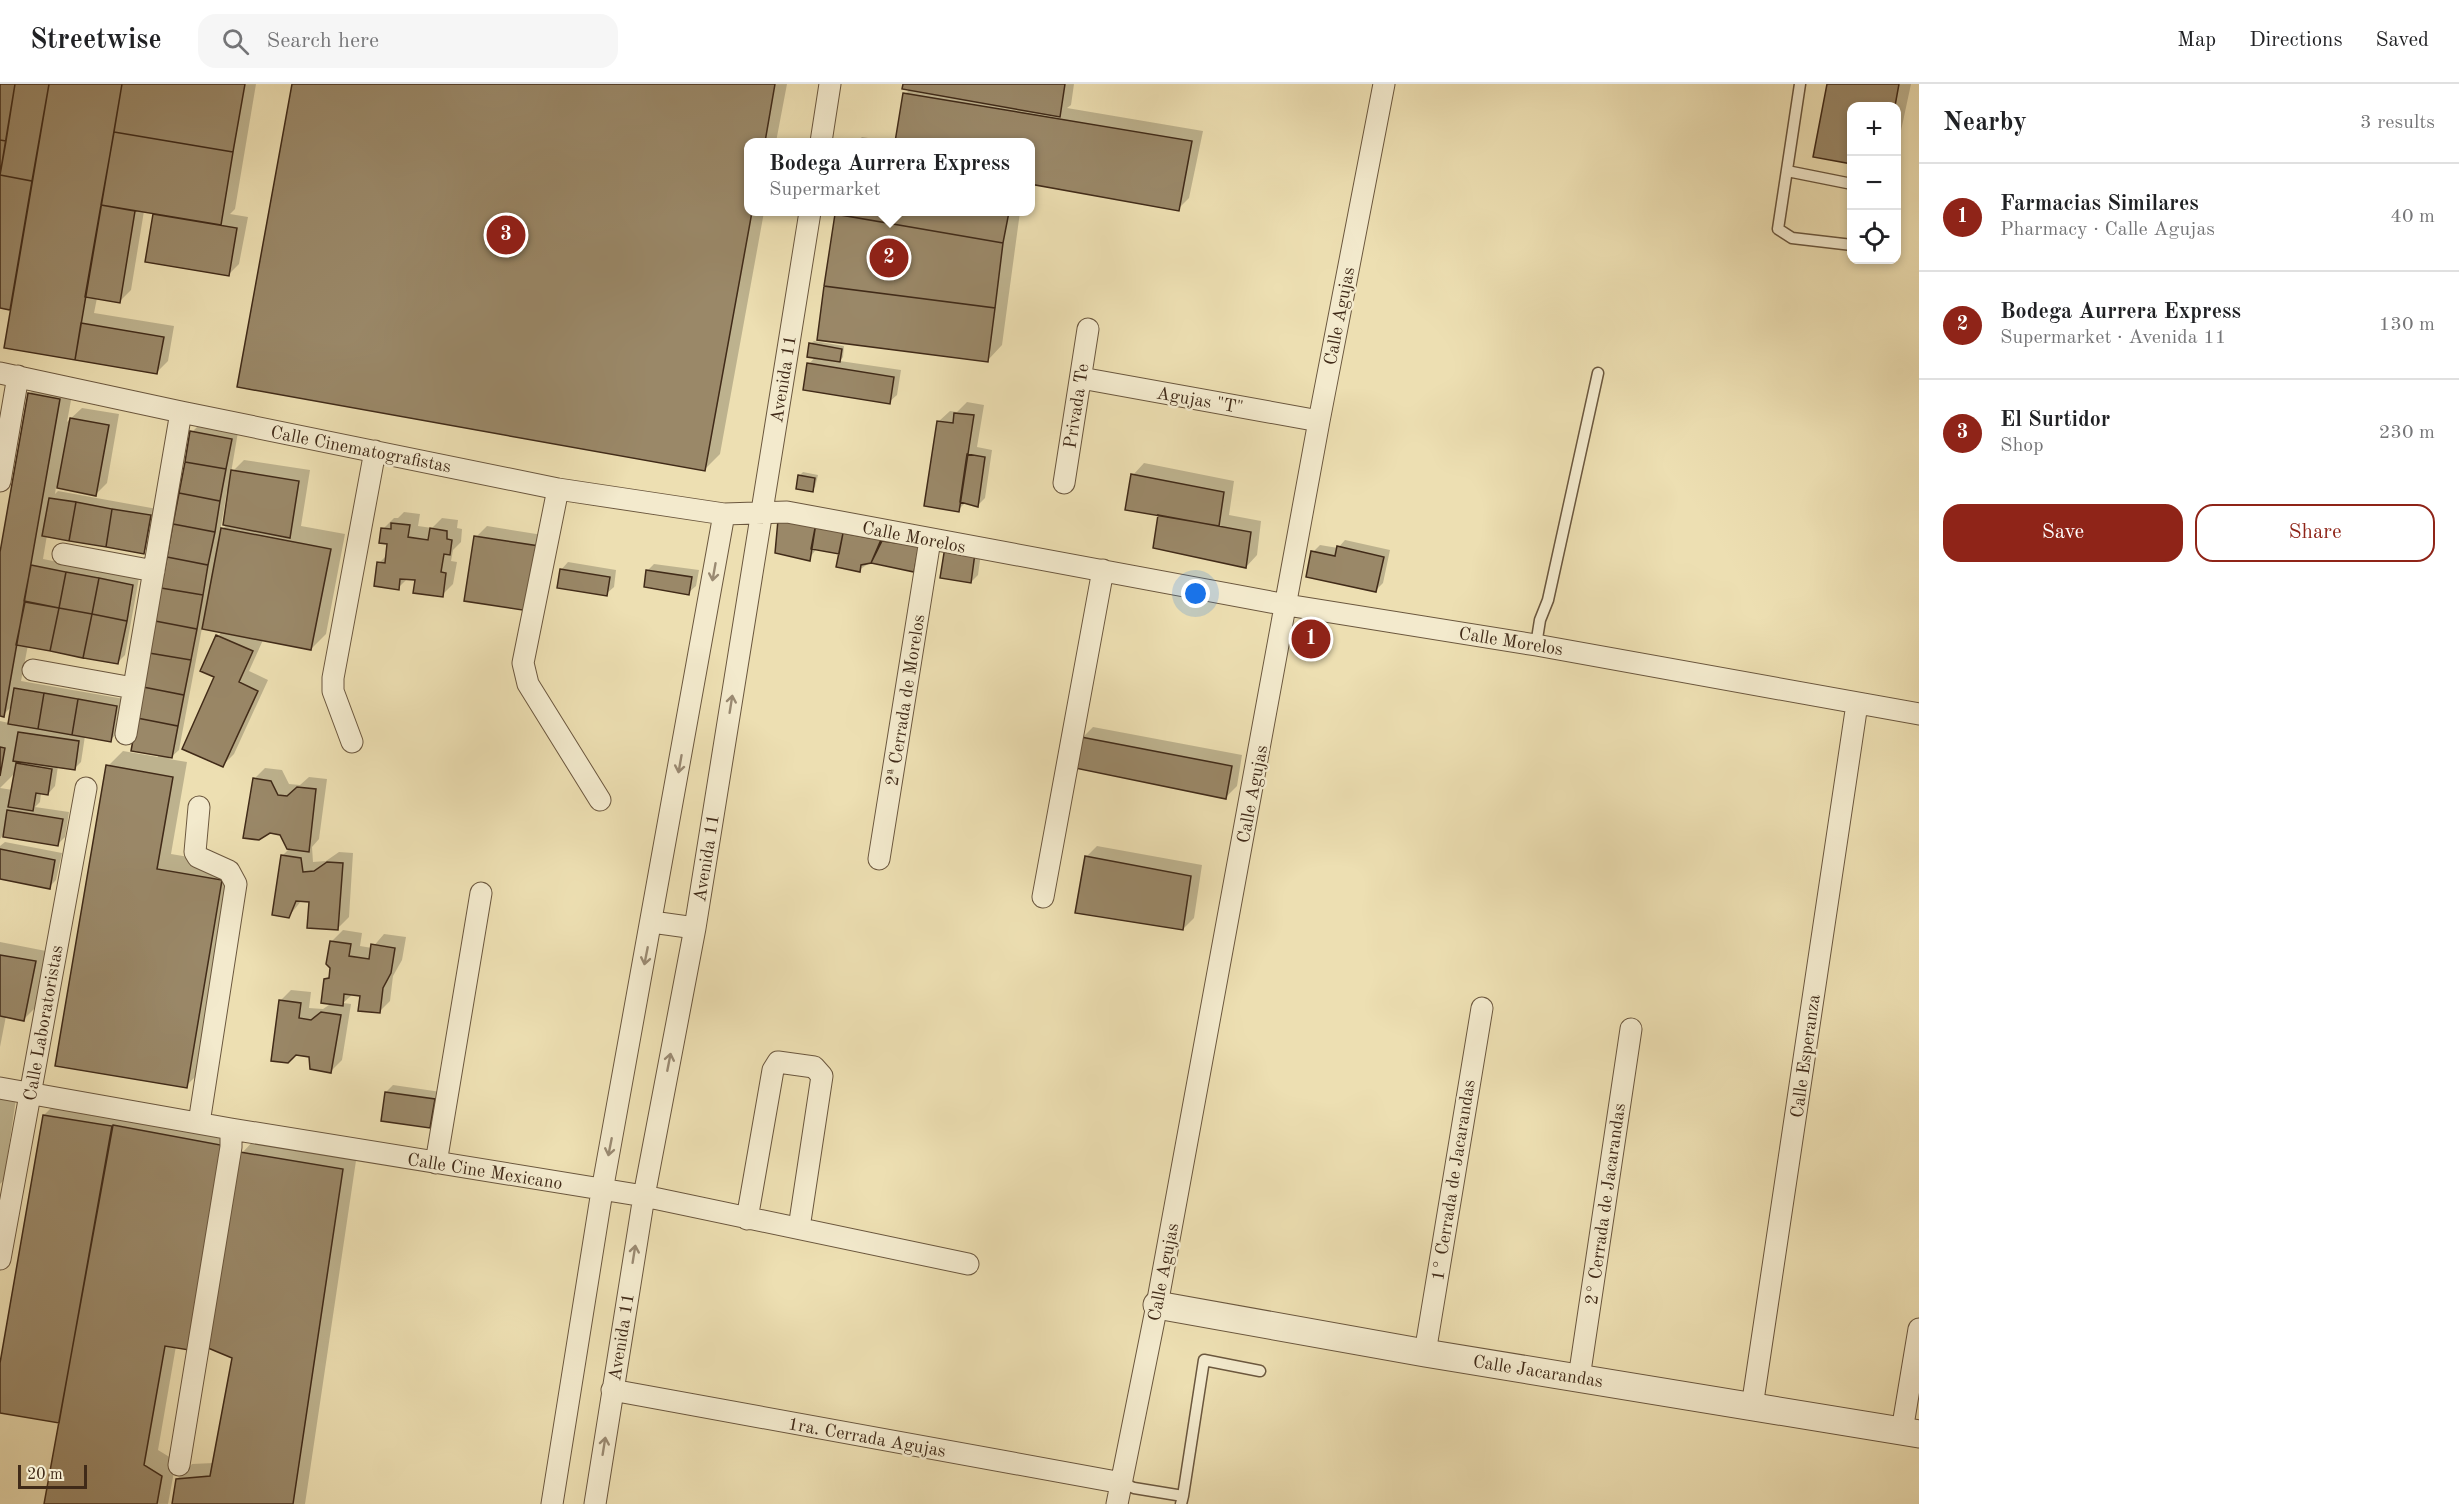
<!DOCTYPE html>
<html lang="en">
<head>
<meta charset="utf-8">
<style>
  body { margin:0; font-family:"Old Standard TT",serif; background:#f6f6f6; color:#202124 }
  .controls { position:absolute; right:18px; top:18px; display:grid; overflow:hidden; border-radius:12px; box-shadow:0 3px 9px #0003 }
  .controls button { width:54px; height:54px; display:grid; place-items:center; padding:0; border:0; border-bottom:2px solid #e0e0e0; background:#fff; color:#202124; font:30px sans-serif }
  .scale { position:absolute; left:18px; bottom:15px; width:69px; box-sizing:border-box; padding-left:6px; border:3px solid #402a18; border-top:0; font-size:16px; line-height:21px; white-space:nowrap; color:#402a18; -webkit-text-stroke:4px #f3eacd; paint-order:stroke }
  .you { position:absolute; left:1196px; top:510px; width:21px; height:21px; margin:-15px; border:4px solid #fff; border-radius:50%; background:#1a73e8; box-shadow:0 0 0 9px #1a73e833 }
  .badge { display:grid; place-items:center; width:39px; height:39px; border-radius:50%; background:#8f2418; color:#fff; font-size:20px; font-weight:700 }
  .pin { position:absolute; translate:-50% -50%; border:3px solid #fff; box-shadow:0 2px 6px #0006 }
  .popup { position:absolute; left:744px; top:54px; width:291px; height:78px; box-sizing:border-box; display:grid; place-content:center; border-radius:12px; background:#fff; filter:drop-shadow(0 2px 4px #0005); font-size:20px; white-space:nowrap; color:#757577 }
  .popup b { font-size:22px; color:#202124 }
  .popup::after { content:''; position:absolute; left:50%; top:100%; margin-left:-12px; border:12px solid transparent; border-top-color:#fff }
  .list { margin:0; padding:0; list-style:none }
  h2 { display:flex; justify-content:space-between; align-items:center; height:78px; margin:0; padding:0 24px; font-size:26px }
  h2 small { font-size:20px; font-weight:400; color:#757577 }
  .list li { display:grid; grid-template-columns:39px 1fr auto; gap:18px; align-items:center; box-sizing:border-box; height:108px; padding:0 24px; border-top:2px solid #e0e0e0 }
  .list b { display:block; font-size:22px; white-space:nowrap }
  .list p { margin:0; font-size:20px; white-space:nowrap; color:#757577 }
  .list em { font-size:20px; font-style:normal; color:#757577 }
  .actions { display:flex; gap:12px; padding:18px 24px }
  .actions a { flex:1; padding:14px 0; border:2px solid #8f2418; border-radius:18px; text-align:center; font-size:21px; color:#8f2418 }
  .actions .main { background:#8f2418; color:#fff }
  .icon { flex:none; width:33px; height:33px; fill:none; stroke:currentColor; stroke-width:2; stroke-linecap:round; stroke-linejoin:round }
  .map { position:relative; flex:none; width:1919px; height:1420px; overflow:hidden }
  header { display:flex; align-items:center; gap:36px; box-sizing:border-box; height:84px; padding:0 30px; background:#fff; border-bottom:2px solid #e0e0e0 }
  header strong { font-size:28px }
  nav { display:flex; gap:33px; margin-inline-start:auto; font-size:21px }
  .search { width:420px; height:54px; background:#f6f6f6; display:flex; align-items:center; gap:15px; box-sizing:border-box; padding:0 21px; border-radius:18px; color:#757577; font-size:22px }
  main { display:flex }
  aside { flex:1; background:#fff }
  .map>svg:first-child { display:block }
  .shadow { fill:#0003; fill-rule:evenodd }
  .building { fill:#9a8868; stroke:#402a18; stroke-width:1.5 }
  .lines { fill:none; stroke-linecap:round; stroke-linejoin:round }
  .service-casing { stroke:#6b573e; stroke-width:13 }
  .minor-casing { stroke:#6b573e; stroke-width:23 }
  .tertiary-casing { stroke:#6b573e; stroke-width:29 }
  .service { stroke:#f3eacd; stroke-width:10 }
  .minor { stroke:#f3eacd; stroke-width:21 }
  .tertiary { stroke:#f3eacd; stroke-width:27 }
  .oneway { stroke:#9a8a72 }
  .labels { text-anchor:middle; stroke-width:5; stroke-linejoin:round; paint-order:stroke }
  .street-label { font-size:18px; fill:#402a18; stroke:#f3eacd }
</style>
</head>
<body>
<header>
<strong>Streetwise</strong>
<div class="search"><svg class="icon" aria-label="search" viewBox="0 0 24 24"><circle cx="10" cy="10" r="6"/><path d="M15 15l6 6"/></svg>Search here</div>
<nav><a>Map</a><a>Directions</a><a>Saved</a></nav>
</header>
<main>
<div class="map">
<svg width="1919" height="1420" viewBox="0 0 1919 1420">
  <rect width="100%" height="100%" fill="#eddfb2"/>
  <filter id="stains"><feTurbulence type="fractalNoise" baseFrequency=".00333" numOctaves="4"/><feColorMatrix values="0 0 0 0 .2 0 0 0 0 .09 0 0 0 0 .02 0 0 0 .5 -.17"/></filter>
  <radialGradient id="worn" r=".72"><stop offset=".6" stop-color="#630" stop-opacity="0"/><stop offset="1" stop-color="#630" stop-opacity=".3"/></radialGradient>
  <path class="shadow" d="M0 0H256L235 125 230 130 248 133 239 180 228 191 146 177 154 129 144 127 131 206 120 217 97 214 94 229 174 242 168 277 157 288 12 225 0 223Z
    M294 0H787L776 58H748V128H764L720 370 705 385Z
    M905 0H1074L1071 21 1067 24 1203 47 1189 114 1178 125 1030 98V58H896L905 10 910 5Z
    M1828 0H1911L1896 70V22H1852Z
    M862 53 893 58H856Z
    M838 128H1020L1002 261 988 276 819 254Z
    M814 257 844 262 843 273 840 277 901 286 897 311 889 318 809 280 816 272 810 260Z
    M44 295 74 300 67 338 82 324 119 330 107 399 96 410 56 403 55 410 58 407 157 425 151 461 143 468 47 451 43 475 139 494 125 571 118 578 28 561 21 597 124 615 118 649 110 656 85 652 81 678 74 685 58 682 55 702 48 710 41 709 40 718 35 723 69 728 65 753 58 760 3 751 0 755V637L9 639 12 622 3 631H0V477L29 310ZM16 688 13 706 0 704Z
    M967 318 984 321 977 363 992 366 985 414 978 421 966 418 958 426 938 338 950 327 957 328Z
    M199 341 238 348 231 389 244 376 310 386 301 442 345 450 326 550 311 565 263 556 249 587 268 596 234 670 223 681 216 592 202 586 221 548 202 544 179 666 169 675 187 678 171 770 236 781 201 987 186 1002 108 682 123 667 158 673 192 348ZM227 407H230L227 440 220 448Z
    M1144 379 1234 397 1229 431 1261 437 1257 471 1246 483 1160 430 1133 391Z
    M803 388 818 391 815 403 812 406 798 404 800 391Z
    M404 428 420 430 418 442 432 444 442 434 458 436 457 444 462 445 461 458 453 466 451 477 457 478 453 500 442 511 417 495 408 494 398 504 379 479 388 470 389 459 383 445 394 434H398Z
    M487 442 549 452 539 514 476 453Z
    M890 444 920 479 913 486 871 478 859 486 840 468 817 464 809 475 777 467Z
    M1345 456 1390 466 1383 499 1376 506 1313 468 1320 461 1338 464Z
    M982 462 978 491 971 498 941 493Z
    M568 478 616 486 614 503 606 510 561 486Z
    M654 480 699 486 696 502 688 509 647 487Z
    M1093 643 1242 671 1237 702 1226 713 1082 654Z
    M265 684 282 686 289 700 300 701 309 693 327 695 319 755 312 763 313 778 326 777 339 768 353 769 349 833 338 844 311 816H302L289 832 282 772 288 766 254 695Z
    M5 758 62 769 56 796 49 803 0 794V762Z
    M1097 762 1202 781 1194 834 1183 845 1086 773Z
    M343 846 362 849 360 862 372 864 384 850 406 853 402 876 393 892 390 917 379 928 362 911 353 910 343 919 351 920 342 976 331 987 310 972 280 917 291 906 311 908 309 924 323 925 332 919 325 896 331 890 332 857Z
    M0 858 46 867 35 924 24 935 6 932 0 963Z
    M393 1001 441 1008 437 1036 429 1043 386 1008Z
    M0 1006 17 1008 4 1096 0 1100Z
    M59 1016 240 1047 176 1262 158 1366 176 1377 168 1420H46L61 1338 0 1328V1288L44 1031Z
    M256 1054 357 1070 305 1420H174L177 1395 192 1380 214 1379 233 1274 242 1069Z"/>
  <path class="building" d="M0 0H15L6 57 0 56Z
    M15 0H49L32 97 0 91Z
    M49 0H122L75 276 4 264Z
    M122 0H245L233 68 114 48Z
    M292 0H775L765 58H748V128H752L705 387 237 303Z
    M903 0H1065L1060 33 902 5Z
    M1827 0H1899L1895 22H1852V80L1813 73Z
    M903 9 1192 57 1179 127 1030 100V58H895Z
    M114 48 233 68 221 141 101 121Z
    M0 56 6 57 0 91Z
    M0 91 32 97 10 226 0 224Z
    M101 121 135 127 120 219 85 213Z
    M835 128H1009L1003 159 835 130Z
    M153 130 237 144 229 192 145 178Z
    M835 130 1003 159 995 224 824 202Z
    M824 202 995 224 988 278 817 256Z
    M81 239 164 253 157 290 75 276Z
    M809 259 842 265 840 278 807 273Z
    M807 279 894 293 890 320 803 306Z
    M28 309 60 315 4 633 0 632V468Z
    M954 329 974 331 959 428 924 422 937 337 953 339Z
    M70 334 109 341 96 412 57 404Z
    M190 347 232 355 226 385 185 378Z
    M967 370 985 373 978 423 960 418Z
    M185 378 226 385 220 417 179 409Z
    M231 386 299 397 290 454 223 441Z
    M1131 390 1224 408 1219 442 1125 426Z
    M798 391 815 394 813 408 796 405Z
    M179 409 220 417 215 448 173 440Z
    M49 414 76 418 69 457 42 452Z
    M76 418 112 425 106 463 69 457Z
    M112 425 151 431 144 470 106 463Z
    M1158 431 1251 448 1246 484 1153 464Z
    M778 436 816 439 810 477 775 469Z
    M391 439 410 441 408 453 428 456 430 444 447 447V455L452 456 450 471 444 470 441 488 446 489 443 513 413 509 415 496 400 495 399 506 374 502 377 478 385 479 387 460 379 459 381 444 391 445Z
    M816 439 848 443 843 449 839 470 811 465Z
    M173 440 215 448 208 481 167 473Z
    M221 444 331 465 311 566 202 545Z
    M843 449 870 454 883 451 871 479 861 481 860 488 836 483Z
    M474 452 539 462 529 527 464 517Z
    M882 457 919 462 914 488 871 479Z
    M1337 462 1384 473 1376 508 1306 493 1311 467 1335 472Z
    M945 463 975 469 971 499 940 494Z
    M167 473 208 481 203 511 161 504Z
    M31 481 66 488 59 524 24 517Z
    M560 485 610 493 607 512 557 504Z
    M646 486 692 493 689 511 644 503Z
    M66 488 99 494 92 530 59 524Z
    M99 494 133 501 127 537 92 530Z
    M161 504 203 511 197 545 155 537Z
    M25 518 59 524 50 567 16 561Z
    M59 524 92 530 83 574 50 567Z
    M92 530 127 537 118 580 83 574Z
    M155 537 197 545 191 576 149 569Z
    M216 551 253 567 239 598 258 607 223 683 182 665 214 593 200 587Z
    M149 569 191 576 184 611 143 603Z
    M143 603 184 611 178 642 137 634Z
    M14 604 44 609 38 645 8 640Z
    M44 609 78 615 72 651 38 645Z
    M78 615 117 622 111 658 72 651Z
    M137 634 178 642 172 674 131 667Z
    M18 648 79 657 75 686 13 677Z
    M1081 653 1232 682 1226 715 1075 684Z
    M0 663 5 664 0 692Z
    M16 679 52 685 48 711 36 709 33 727 8 723Z
    M106 681 173 693 157 785 222 796 187 1004 55 982Z
    M253 694 271 697 278 711 287 712 297 703 316 705 309 768 287 765 280 751 270 749 259 756 243 754Z
    M7 726 63 735 58 762 3 753Z
    M0 765 55 776 50 805 0 795Z
    M281 771 301 774 303 788 314 787 327 778 343 779 338 846 307 844 309 818 296 817 289 834 272 831Z
    M1085 772 1191 792 1183 846 1075 829Z
    M330 857 351 860 349 872 369 875 371 860 395 864 391 889 383 904 380 929 358 927 360 912 344 910 343 922 321 919 324 895 329 894 330 884 326 880Z
    M0 871 36 877 24 937 0 932Z
    M279 916 301 919 299 934 311 936 321 928 341 931 331 989 310 985 309 973 296 971 288 979 271 977Z
    M385 1008 435 1015 430 1044 381 1037Z
    M43 1031 112 1042 59 1339 0 1329V1279Z
    M113 1041 226 1062 189 1266 165 1262 144 1381 162 1392 157 1420H44Z
    M240 1068 343 1085 293 1420H172L176 1395 210 1392 232 1274 208 1264Z"/>
  <g class="lines">
    <defs>
      <path id="service" d="M1800 0 1778 145 1792 154 1852 161
        M1787 87 1852 100
        M1536 561 1540 536 1548 516 1598 289
        M1122 1399 1134 1404 1183 1412 1181 1420
        M1183 1412 1204 1276 1260 1287"/>
      <path id="minor" d="M821 58 830 0
        M0 289 181 328 558 405 724 430 787 428 1287 521 1536 561 1919 630
        M1081 294 1319 337
        M0 397 18 292
        M1064 399 1088 245
        M558 405 523 579 528 600 600 716
        M63 470 154 487
        M33 586 133 604
        M126 650 181 328
        M352 658 333 607V594L375 367
        M879 775 930 456
        M1043 813 1103 486
        M652 838 695 844
        M0 1004 231 1045 644 1112 968 1180
        M199 1039 236 800 229 787 198 773 195 768 199 723
        M436 1079 481 809
        M747 1135 773 986 778 978 814 983 822 992 799 1144
        M0 1175 86 704
        M1425 1269 1482 924
        M1579 1294 1631 945
        M612 1306 1122 1399
        M1752 1323 1857 620
        M1902 1347 1919 1245
        M179 1381 231 1063V1045
        M552 1420 602 1107 724 430
        M595 1420 644 1112 695 844 810 128
        M1117 1420 1157 1221 1319 337 1384 0"/>
      <path id="tertiary" d="M1157 1221 1425 1269 1919 1350"/>
    </defs>
    <use href="#service" class="service-casing"/>
    <use href="#minor" class="minor-casing"/>
    <use href="#tertiary" class="tertiary-casing"/>
    <use href="#service" class="service"/>
    <use href="#minor" class="minor"/>
    <use href="#tertiary" class="tertiary"/>
  </g>
  <defs><path id="oneway-shaft" d="M-6 0H5M1.5-3L5.5 0L1.5 3" fill="none" stroke-width="1.6" stroke-linecap="round" stroke-linejoin="round" transform="scale(1.5)"/></defs>
  <g class="oneway">
    <use href="#oneway-shaft" transform="translate(714 488) rotate(100)"/>
    <use href="#oneway-shaft" transform="translate(731 620) rotate(-81)"/>
    <use href="#oneway-shaft" transform="translate(680 680) rotate(100)"/>
    <use href="#oneway-shaft" transform="translate(646 872) rotate(101)"/>
    <use href="#oneway-shaft" transform="translate(669 978) rotate(-79)"/>
    <use href="#oneway-shaft" transform="translate(610 1063) rotate(101)"/>
    <use href="#oneway-shaft" transform="translate(634 1170) rotate(-81)"/>
    <use href="#oneway-shaft" transform="translate(604 1362) rotate(-81)"/>
  </g>
  <g class="labels">
    <g class="street-label">
      <text transform="translate(1339 232) rotate(-79)" y="6">Calle Agujas</text>
      <text transform="translate(783 295) rotate(-81)" y="6">Avenida 11</text>
      <text transform="translate(1200 316) rotate(10)" y="6">Agujas "T"</text>
      <text transform="translate(1076 322) rotate(-81)" y="6">Privada Te</text>
      <text transform="translate(361 365) rotate(11)" y="6">Calle Cinematografistas</text>
      <text transform="translate(914 453) rotate(11)" y="6">Calle Morelos</text>
      <text transform="translate(1511 557) rotate(9)" y="6">Calle Morelos</text>
      <text transform="translate(905 616) rotate(-81)" y="6">2ª Cerrada de Morelos</text>
      <text transform="translate(1252 710) rotate(-79)" y="6">Calle Agujas</text>
      <text transform="translate(706 774) rotate(-81)" y="6">Avenida 11</text>
      <text transform="translate(43 939) rotate(-80)" y="6">Calle Laboratoristas</text>
      <text transform="translate(1805 972) rotate(-82)" y="6">Calle Esperanza</text>
      <text transform="translate(485 1087) rotate(9)" y="6">Calle Cine Mexicano</text>
      <text transform="translate(1453 1096) rotate(-81)" y="6">1° Cerrada de Jacarandas</text>
      <text transform="translate(1605 1120) rotate(-82)" y="6">2° Cerrada de Jacarandas</text>
      <text transform="translate(1163 1188) rotate(-79)" y="6">Calle Agujas</text>
      <text transform="translate(621 1253) rotate(-81)" y="6">Avenida 11</text>
      <text transform="translate(1538 1287) rotate(9)" y="6">Calle Jacarandas</text>
      <text transform="translate(867 1353) rotate(10)" y="6">1ra. Cerrada Agujas</text>
    </g>
  </g>
  <rect width="100%" height="100%" filter="url(#stains)"/>
  <rect width="100%" height="100%" fill="url(#worn)"/>
</svg>
<div class="controls">
<button>+</button>
<button>−</button>
<button><svg class="icon" aria-label="locate" viewBox="0 0 24 24"><circle cx="12" cy="12" r="6"/><path d="M12 2v4M12 18v4M2 12h4M18 12h4"/></svg></button>
</div>
<div class="scale">20 m</div>
<div class="you"></div>
<div class="pin badge" style="left:1311px;top:555px">1</div>
<div class="pin badge" style="left:889px;top:174px">2</div>
<div class="popup"><b>Bodega Aurrera Express</b>Supermarket</div>
<div class="pin badge" style="left:506px;top:151px">3</div>
</div>
<aside>
<h2>Nearby<small>3 results</small></h2>
<ul class="list">
<li><span class="badge">1</span><div><b>Farmacias Similares</b><p>Pharmacy · Calle Agujas</p></div><em>40 m</em></li>
<li><span class="badge">2</span><div><b>Bodega Aurrera Express</b><p>Supermarket · Avenida 11</p></div><em>130 m</em></li>
<li><span class="badge">3</span><div><b>El Surtidor</b><p>Shop</p></div><em>230 m</em></li>
</ul>
<div class="actions"><a class="main">Save</a><a>Share</a></div>
</aside>
</main>
</body>
</html>
